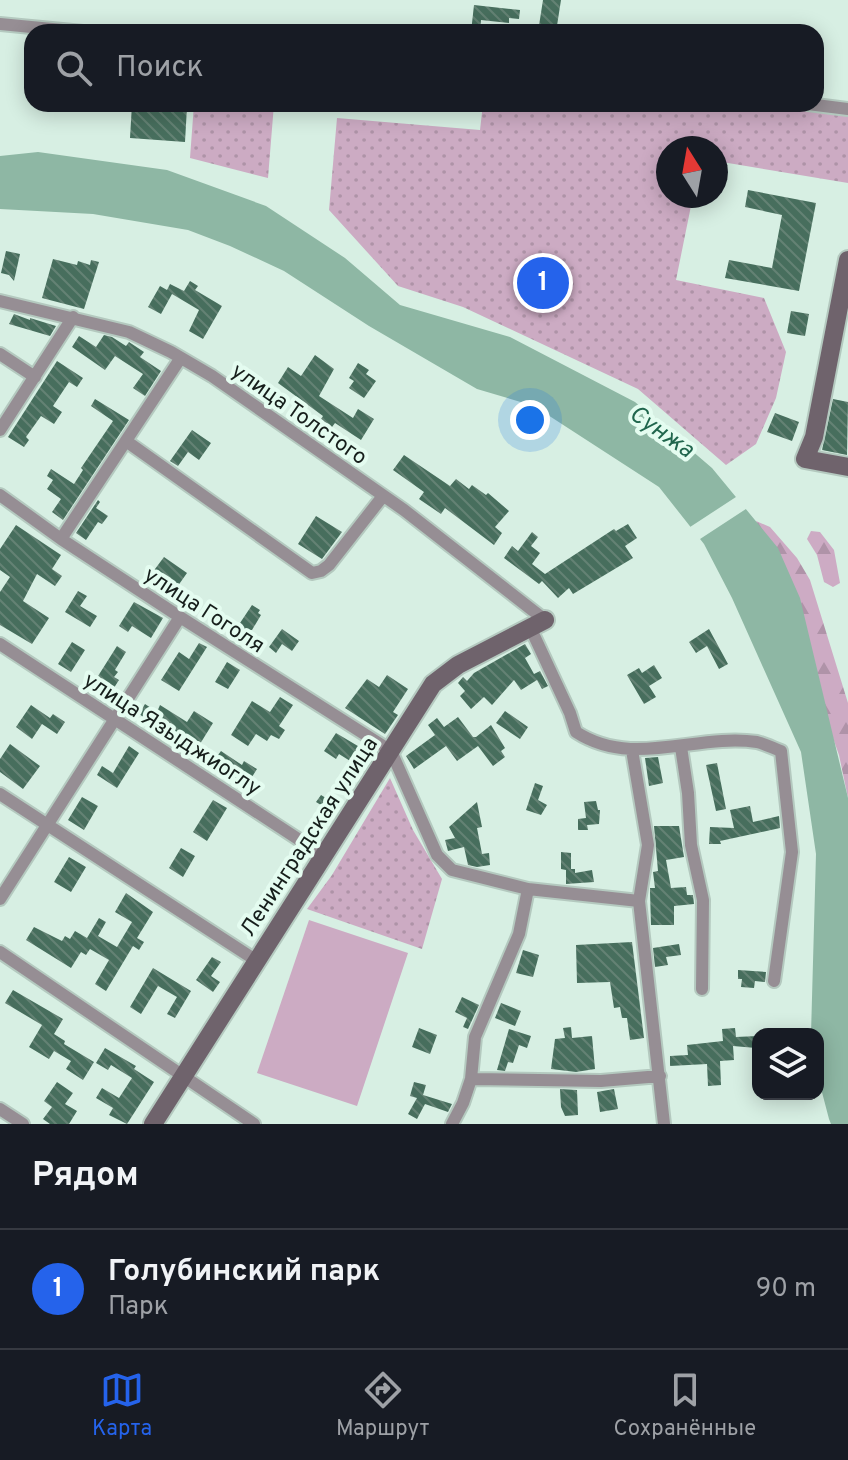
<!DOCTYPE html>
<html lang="ru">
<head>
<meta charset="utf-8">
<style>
  body { margin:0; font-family:Overpass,sans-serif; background:#242831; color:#f1f3f6 }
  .controls { position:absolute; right:24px; bottom:24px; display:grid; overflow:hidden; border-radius:16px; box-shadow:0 4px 20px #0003 }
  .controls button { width:72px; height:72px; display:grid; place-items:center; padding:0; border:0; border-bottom:2px solid #363941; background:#171b24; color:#f1f3f6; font:40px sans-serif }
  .compass { position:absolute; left:656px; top:136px; width:72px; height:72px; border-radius:50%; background:#171b24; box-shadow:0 4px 20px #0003; rotate:349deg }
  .you { position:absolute; left:530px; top:420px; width:28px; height:28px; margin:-20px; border:6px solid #fff; border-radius:50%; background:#1a73e8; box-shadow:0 0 0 12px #1a73e833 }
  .badge { display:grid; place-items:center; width:52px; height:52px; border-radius:50%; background:#2563eb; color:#fff; font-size:26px; font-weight:700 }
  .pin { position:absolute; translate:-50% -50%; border:4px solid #fff; box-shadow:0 2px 8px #0006 }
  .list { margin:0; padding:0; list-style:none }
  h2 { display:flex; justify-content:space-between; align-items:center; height:104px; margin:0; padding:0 32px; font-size:34px }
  h2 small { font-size:26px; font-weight:400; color:#9ea1a6 }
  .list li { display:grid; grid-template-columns:52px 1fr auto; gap:24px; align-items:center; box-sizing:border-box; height:120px; padding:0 32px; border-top:2px solid #363941 }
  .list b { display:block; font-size:30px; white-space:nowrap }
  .list p { margin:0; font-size:26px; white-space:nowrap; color:#9ea1a6 }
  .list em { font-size:26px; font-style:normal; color:#9ea1a6 }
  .icon { flex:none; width:44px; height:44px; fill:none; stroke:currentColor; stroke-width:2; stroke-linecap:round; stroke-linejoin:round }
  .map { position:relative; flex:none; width:848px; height:1124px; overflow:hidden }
  .search { position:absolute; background:#171b24; box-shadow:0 4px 20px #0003; left:24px; right:24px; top:24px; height:88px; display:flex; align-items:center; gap:20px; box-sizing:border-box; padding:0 28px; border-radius:24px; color:#9ea1a6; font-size:30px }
  .sheet { height:224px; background:#171b24 }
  nav { display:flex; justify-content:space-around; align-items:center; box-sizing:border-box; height:112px; border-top:2px solid #363941; background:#171b24; font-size:22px; color:#9ea1a6 }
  nav a { display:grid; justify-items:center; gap:4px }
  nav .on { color:#2563eb }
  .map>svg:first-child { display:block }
  .green { fill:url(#green-dots) }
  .forest { fill:url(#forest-firs) }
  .pitch { fill:#ccabc3 }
  .water { fill:#8eb7a4 }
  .pier { fill:#d7efe3 }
  .building { fill:url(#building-back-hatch) }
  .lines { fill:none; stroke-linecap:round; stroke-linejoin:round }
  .street-casing { stroke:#b4c9bf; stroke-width:16 }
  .secondary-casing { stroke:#b4c9bf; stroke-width:22 }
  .street { stroke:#968e94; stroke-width:12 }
  .secondary { stroke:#6f636c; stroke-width:18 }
  .labels { text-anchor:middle; stroke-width:8; stroke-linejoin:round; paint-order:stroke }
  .street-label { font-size:22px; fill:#161e1b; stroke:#e4fcf0 }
  .water-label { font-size:24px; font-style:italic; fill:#20664d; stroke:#e4fcf0 }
</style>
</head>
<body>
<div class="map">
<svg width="848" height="1124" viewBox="0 0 848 1124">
  <defs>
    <pattern id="green-dots" width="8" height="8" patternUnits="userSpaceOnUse" patternTransform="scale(2)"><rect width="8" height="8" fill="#ccabc3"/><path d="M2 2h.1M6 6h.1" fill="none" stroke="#ae93a7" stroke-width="1.8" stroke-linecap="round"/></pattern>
    <pattern id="forest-firs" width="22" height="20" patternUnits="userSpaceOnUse" patternTransform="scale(2)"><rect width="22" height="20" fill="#cdabc4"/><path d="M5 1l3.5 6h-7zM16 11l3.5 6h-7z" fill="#af93a8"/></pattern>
    <pattern id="building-back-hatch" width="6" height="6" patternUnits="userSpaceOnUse" patternTransform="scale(2)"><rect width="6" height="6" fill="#476e5d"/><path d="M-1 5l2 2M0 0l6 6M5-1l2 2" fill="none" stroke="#648274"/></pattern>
  </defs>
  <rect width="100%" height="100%" fill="#d7efe3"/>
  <path class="green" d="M194 104H274L268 178 190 158Z
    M483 104H738L848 115V183L716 161V148H668V196H693L676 280 764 298 786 352 776 398 756 444 726 465 638 389 463 307 398 286 329 210 337 118 480 130Z
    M390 778 413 830 442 879 422 949 307 909 332 875Z"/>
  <path class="forest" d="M756 521 770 527 797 558 810 580 848 703V798L839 755Z
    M811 531 820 532 834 550 840 583 833 587 824 582 817 555 807 539Z"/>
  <path class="pitch" d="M309 920 408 953 357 1106 257 1073Z"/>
  <path class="water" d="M38 152 167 170 266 206 345 258 400 305 510 337 635 402 712 468 778 548 800 598 848 798V1124H831L829 1119 818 1077V1034H811L816 854 801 752 732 598 704 544 659 487 534 406 477 389 369 326 284 271 230 246 188 230 93 214 0 209V156Z"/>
  <path class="pier" d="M739 495 749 507 697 541 687 529Z"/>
  <path class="building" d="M543 0H561L556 32H538Z
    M474 5 520 10 519 19 509 18V23L481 20 480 32H471Z
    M132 104 187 107 185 142 130 138Z
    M748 190 816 203 799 291 725 278 729 260 772 268 782 215 745 207Z
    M6 251 20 254 14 281 9 275 1 273Z
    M53 259 77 265 78 261 90 265 91 260 99 262 84 309 42 298Z
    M190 281 198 286 195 290 222 306 203 339 189 331 199 310 172 294 161 314 148 307 160 286 167 290 170 284 184 291Z
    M791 311 809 314 805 336 787 333Z
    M14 314 30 320V318L56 326 50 336 9 324Z
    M104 335 112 337 126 346 129 342 144 352 140 357 161 371 145 396 133 388 143 374 115 356 105 370 72 347 79 336 96 347Z
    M315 355 334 369 319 396 353 418 358 409 374 419 361 440 335 423 332 427 321 419 323 416 278 383 288 367 301 376Z
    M57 361 83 378 77 387 69 382 53 406 62 412 54 424 41 416 26 437 29 440 24 447 8 437Z
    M358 363 369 370 366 374 376 381 364 398 349 388 354 381 349 378Z
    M95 399 129 420 63 520 52 512 61 499 47 489 53 480 47 476 51 469 74 484 83 470 81 468 113 421 91 406Z
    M833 399 848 402 847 455 822 450Z
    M775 413 799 422 792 441 767 432Z
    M192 430 211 443 199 460 188 452 178 466 170 461Z
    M404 455 450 486 456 479 469 489 472 485 486 495 488 493 509 511 495 527 502 533 494 545 445 508 441 514 419 499 424 492 393 470Z
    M98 500 100 502 96 508 108 516 102 524 98 522 86 540 76 533Z
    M316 516 342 532 322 559 298 544Z
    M628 524 637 538 625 546 633 558 573 594 569 588 558 598 542 581 539 584 504 558 512 546 518 551 532 532 538 537 531 546 540 553 532 564 545 574 614 529 616 531Z
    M16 525 61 555 52 569 62 576 55 586 37 574 23 601 49 618 32 644 0 625V592L10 577 0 570V549Z
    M164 557 187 573 175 590 152 573Z
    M78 591 87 596 80 606 97 616 90 627 65 612Z
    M134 602 163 618 151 638 132 626 128 632 119 626Z
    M252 605 260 610 258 613 261 615 252 630H246L239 640 232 635Z
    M282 629 299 641 292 651 282 644 276 653 269 647Z
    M709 629 728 664 719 669 707 646 696 653 689 642Z
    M72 642 85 650 71 672 58 664Z
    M199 643 207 647 179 691 161 680 179 652 189 659Z
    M525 644 531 654 525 658 534 674 540 671 548 686 542 689 537 680 521 690 514 680 492 705 484 697 471 709 460 696 465 691 458 683 463 677 467 681 474 673Z
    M117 646 126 652 115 670 118 672 114 677 119 680 110 694 93 684Z
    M227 662 240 670 228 689 215 682Z
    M654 665 662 678 649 686 656 697 644 704 627 675 639 668 642 673Z
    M387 675 408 689 393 712 398 715 385 734 345 708 367 679 379 687Z
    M280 697 293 705 279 726 285 730 279 739 271 735 267 741 256 734 248 746 231 735 252 701 270 712Z
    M145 704 157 712 160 705 187 722 194 711 213 723 195 752 139 714Z
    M31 705 50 718 53 714 65 722 57 734 42 724 32 739 16 727Z
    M505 711 528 727 520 739 496 723Z
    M458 717 473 737H476L491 725 505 748 501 751 505 757 493 766 478 746 457 761 446 746 414 769 406 756 435 735 428 725 437 718 444 727Z
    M336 733 373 755 363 769 339 754 336 759 324 751Z
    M10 744 40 766 23 789 0 772V759Z
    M129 746 139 753 117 788 97 775 102 766 113 773Z
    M221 751 242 765 244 761 257 769 247 785 212 763Z
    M658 757 663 783 649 786 645 758Z
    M717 763 726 809 716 811 706 765Z
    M535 783 543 786 538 800 547 805 541 815 526 810Z
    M321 795 339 806 321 834 308 826 321 805 316 802Z
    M82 797 98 806 84 830 68 820Z
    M213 800 227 808 207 841 193 832Z
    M596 801 598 810H600L599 824 587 825 588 830H578V819L586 818 584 802Z
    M477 802 482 827 477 828 482 854 489 853 490 865 477 867 468 865 464 847 448 851 445 840 455 838 449 827Z
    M750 806 753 822 779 816 780 828 720 841 721 844H709L710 827 734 828 730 810Z
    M654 826H679L684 857 666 860 671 888 686 887 687 895H693L694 904 674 906V925H651L650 892V888H655L653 872 658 871Z
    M181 848 195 856 183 877 169 868Z
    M561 852 571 853V869H575V873L592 870 594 882 566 884V870L561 869Z
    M69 857 86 867 71 892 54 882Z
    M126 893 153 912 137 938 144 942 139 950 133 946 106 991 95 984 109 960 90 949 86 955 81 952 71 968 26 940 34 927 62 941 65 936 70 939 75 931 87 938 99 918 106 922 98 936 117 947 132 922 115 912Z
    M632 942 644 1038 630 1040 627 1018H622L620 1007 614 1008 610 982 577 983 576 945Z
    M679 944 681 955 666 957 668 965 655 967 653 948Z
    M523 950 539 955 533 977 516 973Z
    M212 957 221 962 211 976 220 982 213 992 196 980Z
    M153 968 191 991 175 1018 167 1014 177 997 158 986 141 1014 130 1007Z
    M738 970 766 972 765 982 755 981 754 988 741 987 742 979H738Z
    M13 990 63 1019 54 1034 65 1041 64 1044 94 1062 83 1080 66 1069 71 1061 54 1051 49 1059 29 1047 42 1025 5 1003Z
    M462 997 479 1005 468 1029 463 1027 467 1018 455 1012Z
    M501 1003 521 1011 515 1026 495 1018Z
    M571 1027 572 1038 592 1036 595 1069 576 1072 551 1069 555 1039 565 1038 563 1028Z
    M419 1028 437 1035 430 1054 412 1047Z
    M735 1028 736 1037 758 1036V1038L756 1048 733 1046 734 1060 720 1061 721 1085 708 1086 707 1064 670 1066V1056L688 1055 687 1045 723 1041 722 1029Z
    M509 1029 531 1036 527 1048 519 1045 513 1063 508 1062 505 1071 497 1070Z
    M105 1048 136 1066 134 1069 154 1082 127 1124 109 1115 113 1108 96 1098 102 1088 119 1098 132 1078 111 1065 108 1070 96 1063Z
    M57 1082 73 1093 65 1104 77 1111 69 1124H50L43 1119 52 1107 44 1101Z
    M414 1082 426 1085 423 1095 452 1104 448 1112 425 1104 417 1119 408 1114 417 1098 410 1096Z
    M560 1089 577 1090 578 1115 565 1116 561 1107Z
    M614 1089 618 1109 600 1112 597 1092Z"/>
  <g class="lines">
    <defs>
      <path id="street" d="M0 24 83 32
        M808 104 848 109
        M0 301 129 332 171 352 212 376 404 510 545 620
        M0 354 35 377
        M0 430 73 317
        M126 441 312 573 321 571 329 565 383 496
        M0 495 61 539 180 617 391 751 437 855 452 870 528 889 639 901
        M61 539 180 359
        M530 627 570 713 576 732C633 769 696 733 757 742 765 744 773 748 781 751L792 852 774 981
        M0 644 324 856
        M681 747 688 793 691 845 703 900 702 989
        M632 750 648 845 639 901 664 1124
        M0 794 257 961
        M0 899 180 617
        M0 952 254 1124
        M471 1079 601 1081 660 1076
        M0 1109 23 1124
        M452 1124 463 1103 471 1079 475 1037 519 934 528 889"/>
      <path id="secondary" d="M848 260 814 437 805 459 848 467
        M153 1124 433 684 458 665 545 620"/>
    </defs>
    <use href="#street" class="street-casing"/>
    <use href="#secondary" class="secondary-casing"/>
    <use href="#street" class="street"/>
    <use href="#secondary" class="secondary"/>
  </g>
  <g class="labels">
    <g class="street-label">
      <text transform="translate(300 413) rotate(35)" y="8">улица Толстого</text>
      <text transform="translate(205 609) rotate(33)" y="8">улица Гоголя</text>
      <text transform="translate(173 733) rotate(33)" y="8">улица Языджиоглу</text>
      <text transform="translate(308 836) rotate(-57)" y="8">Ленинградская улица</text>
    </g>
    <g class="water-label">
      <text transform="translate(662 431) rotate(35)" y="8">Сунжа</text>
    </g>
  </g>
</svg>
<div class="controls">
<button><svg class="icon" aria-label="layers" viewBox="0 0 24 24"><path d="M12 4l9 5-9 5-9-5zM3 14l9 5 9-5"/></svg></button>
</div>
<svg class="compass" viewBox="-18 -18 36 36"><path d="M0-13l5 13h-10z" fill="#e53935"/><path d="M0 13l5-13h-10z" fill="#9ea1a6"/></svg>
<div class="you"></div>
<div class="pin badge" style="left:543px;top:283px">1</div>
<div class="search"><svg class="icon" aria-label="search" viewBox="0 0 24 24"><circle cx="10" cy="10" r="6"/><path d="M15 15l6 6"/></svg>Поиск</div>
</div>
<section class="sheet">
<h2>Рядом<small></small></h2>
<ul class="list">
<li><span class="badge">1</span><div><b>Голубинский парк</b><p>Парк</p></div><em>90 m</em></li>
</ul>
</section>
<nav>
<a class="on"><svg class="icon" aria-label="map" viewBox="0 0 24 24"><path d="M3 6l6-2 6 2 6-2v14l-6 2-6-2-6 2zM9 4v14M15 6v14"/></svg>Карта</a>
<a><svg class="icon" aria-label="directions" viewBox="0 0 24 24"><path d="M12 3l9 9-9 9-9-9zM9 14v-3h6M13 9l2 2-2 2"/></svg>Маршрут</a>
<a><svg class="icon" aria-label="saved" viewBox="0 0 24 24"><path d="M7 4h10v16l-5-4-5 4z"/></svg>Сохранённые</a>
</nav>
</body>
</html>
